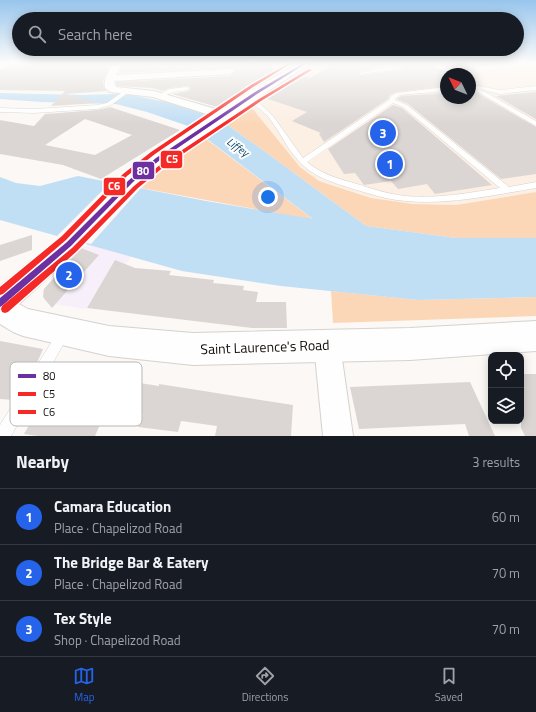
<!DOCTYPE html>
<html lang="en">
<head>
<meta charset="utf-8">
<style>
  body { margin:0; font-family:"Titillium Web",sans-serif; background:#20242c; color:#f1f3f6 }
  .controls { position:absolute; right:12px; bottom:12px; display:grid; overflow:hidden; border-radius:8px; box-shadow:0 2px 10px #0003 }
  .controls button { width:36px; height:36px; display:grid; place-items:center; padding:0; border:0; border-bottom:1px solid #363941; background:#171b24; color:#f1f3f6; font:20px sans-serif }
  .compass { position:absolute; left:440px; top:68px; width:36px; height:36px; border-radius:50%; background:#171b24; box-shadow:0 2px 10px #0003; rotate:313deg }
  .you { position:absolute; left:268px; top:197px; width:14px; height:14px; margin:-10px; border:3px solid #fff; border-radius:50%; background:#1a73e8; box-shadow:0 0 0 6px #1a73e833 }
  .badge { display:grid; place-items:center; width:26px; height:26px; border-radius:50%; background:#2563eb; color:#fff; font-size:13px; font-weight:700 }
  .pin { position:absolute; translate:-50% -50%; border:2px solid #fff; box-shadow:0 1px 4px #0006 }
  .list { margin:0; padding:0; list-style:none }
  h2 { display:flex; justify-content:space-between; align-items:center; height:52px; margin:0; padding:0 16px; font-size:17px }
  h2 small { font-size:13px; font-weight:400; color:#9ea1a6 }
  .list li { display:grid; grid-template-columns:26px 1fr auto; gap:12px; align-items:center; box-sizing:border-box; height:56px; padding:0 16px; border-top:1px solid #363941 }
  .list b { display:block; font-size:15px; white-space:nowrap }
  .list p { margin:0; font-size:13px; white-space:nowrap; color:#9ea1a6 }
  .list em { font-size:13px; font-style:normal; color:#9ea1a6 }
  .icon { flex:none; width:22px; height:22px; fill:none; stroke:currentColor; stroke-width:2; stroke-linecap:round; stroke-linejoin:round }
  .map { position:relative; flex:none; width:536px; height:436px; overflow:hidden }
  .search { position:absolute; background:#171b24; box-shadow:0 2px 10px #0003; left:12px; right:12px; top:12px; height:44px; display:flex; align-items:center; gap:10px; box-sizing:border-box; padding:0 14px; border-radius:22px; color:#9ea1a6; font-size:15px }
  .sheet { height:220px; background:#171b24 }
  nav { display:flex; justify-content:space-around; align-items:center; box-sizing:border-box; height:56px; border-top:1px solid #363941; background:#171b24; font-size:11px; color:#9ea1a6 }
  nav a { display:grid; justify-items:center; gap:2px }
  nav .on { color:#2563eb }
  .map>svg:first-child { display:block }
  .commercial { fill:#f7f0fa }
  .built { fill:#fcefe4 }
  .green { fill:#fcd7b7 }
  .water { fill:#c0def4 }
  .pier { fill:#fbf8f5 }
  .building { fill:#dbd6d3; fill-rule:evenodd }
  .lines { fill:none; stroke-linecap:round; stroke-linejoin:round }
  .lane-casing { stroke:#d5d2ce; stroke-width:1 }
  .street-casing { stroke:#d5d2ce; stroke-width:2 }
  .secondary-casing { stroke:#d5d2ce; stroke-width:2 }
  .lane { fill:#fefefe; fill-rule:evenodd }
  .street { fill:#fefefe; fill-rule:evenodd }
  .secondary { fill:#fefefe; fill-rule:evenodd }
  .bus-1-casing { stroke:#fff; stroke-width:3 }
  .bus-2-casing { stroke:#fff; stroke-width:3 }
  .bus-3-casing { stroke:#fff; stroke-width:3 }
  .bus-1 { fill:#6c30a1; fill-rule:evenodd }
  .bus-2 { fill:#f52a26; fill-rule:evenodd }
  .bus-3 { fill:#f52a26; fill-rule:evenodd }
  .labels { text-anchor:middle; stroke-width:4; stroke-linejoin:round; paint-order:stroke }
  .far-water-label { font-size:11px; font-style:italic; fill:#08486b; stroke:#fff }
  .near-street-label { font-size:14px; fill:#130f0b; stroke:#fff }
  .key { fill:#fff; stroke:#b8b7b6; stroke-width:1 }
  .key-label { font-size:11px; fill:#130f0b }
  .line-badge { stroke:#fff; stroke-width:1.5 }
  .badge-label { font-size:11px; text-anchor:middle; font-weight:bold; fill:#fff }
</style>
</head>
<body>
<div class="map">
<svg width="536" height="436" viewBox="0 0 536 436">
  <rect width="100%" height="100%" fill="#fbf8f5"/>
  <path class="commercial" d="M91 244 132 256 122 268 109 273 86 309 47 303 43 297V290L81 248Z"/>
  <path class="built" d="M334 63 346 68 381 93 426 89 428 78 446 74V98H470V74H446L536 66V192L456 205 413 204 371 198 319 181 300 167 248 103 311 66 328 67Z"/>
  <path class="green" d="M248 103 300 167 319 181 371 198 413 204 456 205 536 192V238H456L366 226 264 151 223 122Z
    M202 136 314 220 141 188Z
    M331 291 418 300 536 297V316L333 323Z"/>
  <path class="water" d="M0 93 82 95 115 94 131 95 166 102 209 116 223 122 264 151 366 226 456 238H536V297L418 300 281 286 182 271 0 220V177L16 183 40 186 78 176 206 201 313 219 191 127 147 112 116 104 42 102 0 99Z"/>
  <path class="pier" d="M111 182 141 188 91 244 57 236Z"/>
  <path class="building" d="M21 63H112L103 81 104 88 106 91 66 94 98 103 51 106 65 91 0 90V70Z
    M123 63H190L189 65 224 63H270L277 73 245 92 243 91 217 107 172 94 189 91 190 88 187 86 170 88 163 91 152 88 117 86 116 82 230 76 236 71 234 68 119 73Z
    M336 63H377L382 66H391L358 72 361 75 401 69 402 68 400 65 425 63H430L449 74H446V86L397 92 390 95 388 99 324 142 319 134 321 133 292 121 307 112 262 97 284 83 301 75 311 78Z
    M470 89 536 127V174L501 179 408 104 397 99 401 96 446 93V98H470Z
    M536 92V119L496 96Z
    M393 105 402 108 492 185 435 194 427 184 398 189 391 181 364 185 355 173 344 174 328 149Z
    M110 107 180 130 101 179 63 165 0 154V120L34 126 45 114 97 110ZM85 119 91 121 132 135 95 155 45 145Z
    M32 235V250L0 261V245Z
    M81 248 99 255 52 308 43 297 44 289Z
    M115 260 135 268 171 271 169 275 214 280 213 283 244 286 243 290 258 292 256 302H286L287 328H252L87 308Z
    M0 341 43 349 36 365 14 400 0 399Z
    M52 367 83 371 81 374 159 386V384L293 405 291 436H215L217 426 181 421 178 432 138 427 143 414 107 408 95 436H38L24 434 42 403 32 402Z
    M521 374H536V436H525L521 428Z
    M470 382 495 436H469L465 424 359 429 350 387Z"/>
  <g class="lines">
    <defs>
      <path id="lane" d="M390 63H395L401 68 361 74 359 73 395 67Z
        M451 63H456L468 70 464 71Z
        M473 85 500 90 536 86V90L500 94 480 89 536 121V126L471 88V86Z
        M186 87 188 88V90L173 92 159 98 156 96 170 89Z
        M446 87V91L400 95 396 98 395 100 407 105 509 187 536 182V188C494 195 449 205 406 201 387 200 368 193 350 188 334 183 319 178 306 168 290 155 282 135 270 119 261 108 254 106 244 98L249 97 258 102 273 116 303 158 389 100 391 96 397 93ZM393 103 403 107 500 188C469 193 436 199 405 196 388 194 373 189 357 184 339 179 321 174 307 162Z
        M127 89 130 91 129 92 111 105 97 109 34 113 0 112V108L34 109 97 105 107 103Z
        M63 328 67 330 69 334 67 338 11 436H0V425L59 330Z"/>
      <path id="street" d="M114 63 122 64 116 75 233 69 235 71 230 74 114 81 116 87 154 91 226 112 228 115 226 118 222 119 153 97 110 92 105 88C103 78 109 71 114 63Z
        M327 332 336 336 340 345 353 436H323L314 345 318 336Z"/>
      <path id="secondary" d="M299 63H311L261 96 164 163 138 185 77 251 19 304 28 309 109 326 193 333 410 328 536 321V351L410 360 193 365 109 356 23 336 13 332 0 324V286L61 237 124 177 152 155 251 90Z"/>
    </defs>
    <use href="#lane" class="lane-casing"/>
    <use href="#street" class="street-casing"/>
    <use href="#secondary" class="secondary-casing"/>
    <use href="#lane" class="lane"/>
    <use href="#street" class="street"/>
    <use href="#secondary" class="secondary"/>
    <defs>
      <path id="bus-1" d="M304 63H307L257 94 160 160 133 182 71 246 3 305 0 307V298L67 242 129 180 156 158 255 92Z"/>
      <path id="bus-2" d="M309 69 312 70 261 101 165 166 138 188 76 252 8 312 5 313 2 312 1 309 2 306 72 248 134 186 161 164 259 99Z"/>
      <path id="bus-3" d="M289 63H292L253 87 155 154 127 176 66 240 3 294 0 295V287L62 236 123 174 151 152 251 85Z"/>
    </defs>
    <use href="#bus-1" class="bus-1-casing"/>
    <use href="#bus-2" class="bus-2-casing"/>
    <use href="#bus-3" class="bus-3-casing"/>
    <use href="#bus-1" class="bus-1"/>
    <use href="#bus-2" class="bus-2"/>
    <use href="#bus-3" class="bus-3"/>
  </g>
  <linearGradient id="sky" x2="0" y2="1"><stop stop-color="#98c5ed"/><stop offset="0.51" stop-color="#fdfcfa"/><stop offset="1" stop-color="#fdfcfa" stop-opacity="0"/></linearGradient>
  <rect width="536" height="124" fill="url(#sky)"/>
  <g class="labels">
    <g class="far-water-label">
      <text transform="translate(238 147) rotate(36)" y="4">Liffey</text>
    </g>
    <g class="near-street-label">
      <text transform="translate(265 347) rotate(-2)" y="5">Saint Laurence's Road</text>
    </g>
  </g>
  <rect x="10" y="362" width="132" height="64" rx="6" class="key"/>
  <rect x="18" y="374" width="18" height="4" fill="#6c30a1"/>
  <rect x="18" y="392" width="18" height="4" fill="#f52a26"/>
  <rect x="18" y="410" width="18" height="4" fill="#f52a26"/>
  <g class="key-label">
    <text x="43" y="380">80</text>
    <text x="43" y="398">C5</text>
    <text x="43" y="416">C6</text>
  </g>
  <g class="line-badge">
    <rect x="160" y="150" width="23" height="19" rx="4" fill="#f52a26"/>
    <rect x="132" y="161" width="23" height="19" rx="4" fill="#6c30a1"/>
    <rect x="103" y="177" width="23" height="19" rx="4" fill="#f52a26"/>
  </g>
  <g class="badge-label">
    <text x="172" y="163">C5</text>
    <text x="143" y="175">80</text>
    <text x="114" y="190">C6</text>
  </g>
</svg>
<div class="controls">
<button><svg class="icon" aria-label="locate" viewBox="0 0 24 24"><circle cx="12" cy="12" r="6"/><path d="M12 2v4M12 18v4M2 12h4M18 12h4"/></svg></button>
<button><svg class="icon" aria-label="layers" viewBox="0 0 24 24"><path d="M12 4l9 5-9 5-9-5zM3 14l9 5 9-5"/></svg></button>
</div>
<svg class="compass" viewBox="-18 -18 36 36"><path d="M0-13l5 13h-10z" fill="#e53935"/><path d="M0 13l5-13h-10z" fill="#9ea1a6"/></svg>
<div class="you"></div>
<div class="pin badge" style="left:390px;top:164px">1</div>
<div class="pin badge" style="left:69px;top:275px">2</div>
<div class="pin badge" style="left:383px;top:133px">3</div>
<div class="search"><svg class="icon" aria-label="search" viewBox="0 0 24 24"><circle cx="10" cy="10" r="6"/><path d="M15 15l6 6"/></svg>Search here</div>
</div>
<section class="sheet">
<h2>Nearby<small>3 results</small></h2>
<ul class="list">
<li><span class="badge">1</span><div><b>Camara Education</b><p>Place · Chapelizod Road</p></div><em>60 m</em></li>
<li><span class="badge">2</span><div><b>The Bridge Bar &amp; Eatery</b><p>Place · Chapelizod Road</p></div><em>70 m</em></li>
<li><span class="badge">3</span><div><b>Tex Style</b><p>Shop · Chapelizod Road</p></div><em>70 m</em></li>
</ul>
</section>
<nav>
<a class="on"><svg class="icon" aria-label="map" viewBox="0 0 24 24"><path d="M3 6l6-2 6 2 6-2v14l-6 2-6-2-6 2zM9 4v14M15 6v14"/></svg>Map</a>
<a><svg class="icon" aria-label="directions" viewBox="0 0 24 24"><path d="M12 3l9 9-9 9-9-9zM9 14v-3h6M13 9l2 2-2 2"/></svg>Directions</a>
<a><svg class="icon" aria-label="saved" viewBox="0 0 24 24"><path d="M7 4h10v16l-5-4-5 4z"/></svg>Saved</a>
</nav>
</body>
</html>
